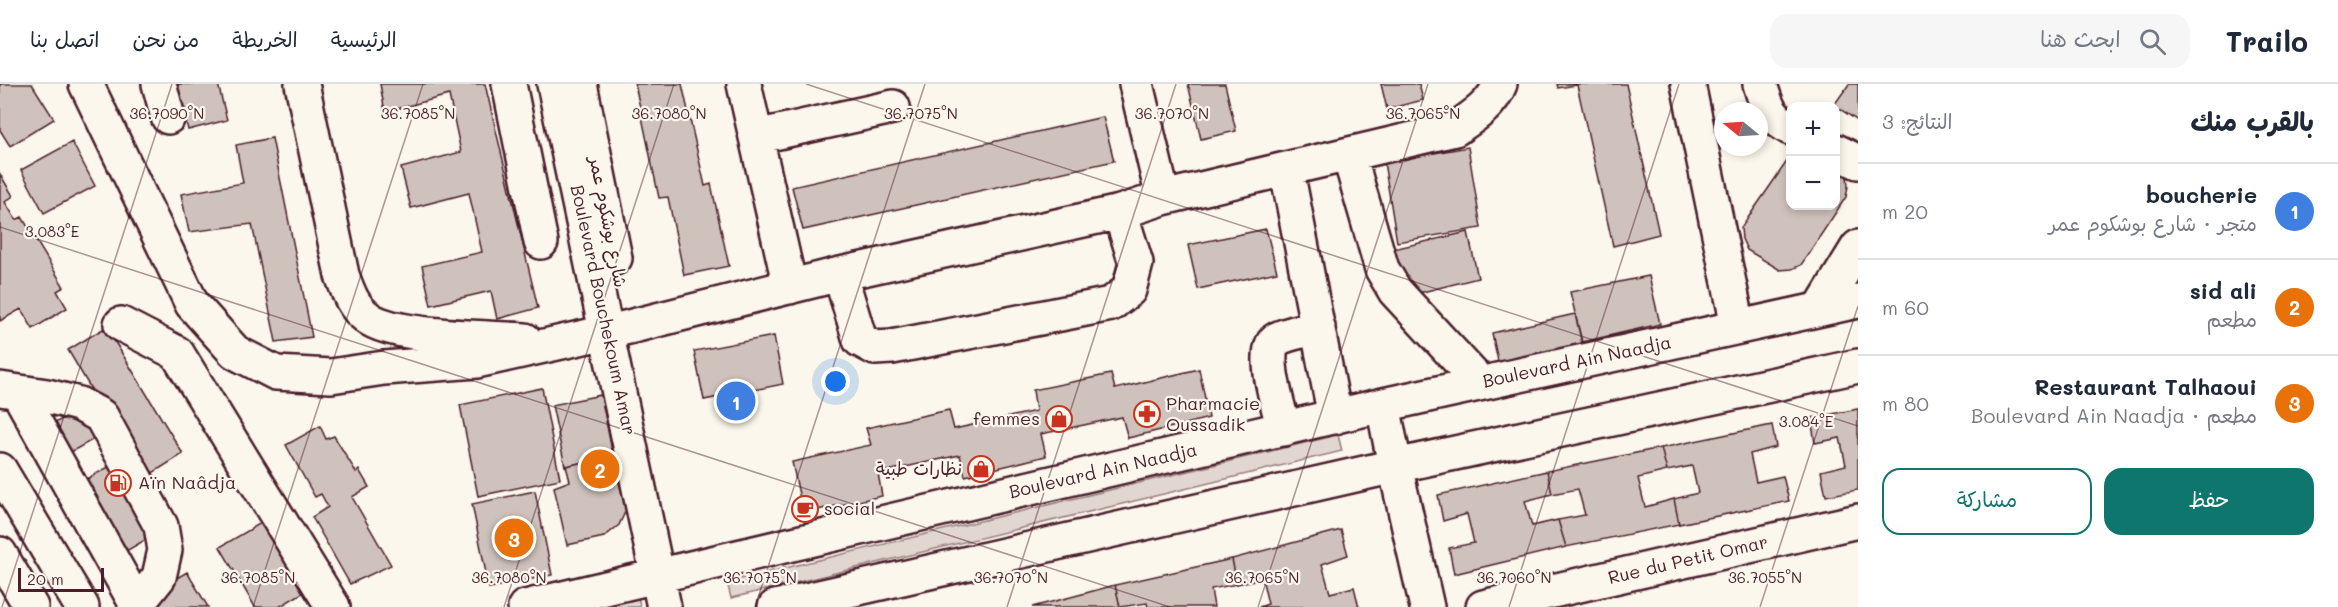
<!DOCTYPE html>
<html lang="ar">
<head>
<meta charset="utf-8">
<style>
  body { margin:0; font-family:Mali,"Playpen Sans Arabic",sans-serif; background:#f6f6f7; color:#1f2937; direction:rtl }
  .controls { position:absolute; right:18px; top:18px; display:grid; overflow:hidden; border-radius:12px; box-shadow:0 3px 9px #0003 }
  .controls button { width:54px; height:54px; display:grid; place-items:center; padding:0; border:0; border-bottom:2px solid #e0e1e3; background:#fff; color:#1f2937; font:30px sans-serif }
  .compass { position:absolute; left:1714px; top:18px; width:54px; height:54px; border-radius:50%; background:#fff; box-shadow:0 3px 9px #0003; rotate:288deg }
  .scale { position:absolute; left:18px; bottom:15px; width:86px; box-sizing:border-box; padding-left:6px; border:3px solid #4a1f2b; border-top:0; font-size:16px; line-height:21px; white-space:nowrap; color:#4a1f2b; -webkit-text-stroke:4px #fbf7ec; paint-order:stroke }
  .you { position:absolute; left:836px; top:298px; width:21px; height:21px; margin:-15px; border:4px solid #fff; border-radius:50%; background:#1a73e8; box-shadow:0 0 0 9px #1a73e833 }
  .badge { display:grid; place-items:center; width:39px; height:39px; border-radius:50%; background:#0f766e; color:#fff; font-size:20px; font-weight:700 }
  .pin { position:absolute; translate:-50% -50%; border:3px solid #fff; box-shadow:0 2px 6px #0006 }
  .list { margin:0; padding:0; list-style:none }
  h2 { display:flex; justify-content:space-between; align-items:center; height:78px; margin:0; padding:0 24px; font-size:26px }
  h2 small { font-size:20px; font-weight:400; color:#747a83 }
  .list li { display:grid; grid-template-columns:39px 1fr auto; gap:18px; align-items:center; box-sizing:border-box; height:96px; padding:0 24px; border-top:2px solid #e0e1e3 }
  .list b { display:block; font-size:22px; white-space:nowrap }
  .list p { margin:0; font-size:20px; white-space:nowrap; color:#747a83 }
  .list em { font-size:20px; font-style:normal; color:#747a83 }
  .actions { display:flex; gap:12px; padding:18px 24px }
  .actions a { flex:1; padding:14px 0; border:2px solid #0f766e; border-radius:18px; text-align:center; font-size:21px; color:#0f766e }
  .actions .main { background:#0f766e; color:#fff }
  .icon { flex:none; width:33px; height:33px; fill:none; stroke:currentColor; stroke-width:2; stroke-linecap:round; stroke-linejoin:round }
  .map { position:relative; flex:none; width:1858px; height:523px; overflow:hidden; direction:ltr }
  header { display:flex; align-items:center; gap:36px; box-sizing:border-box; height:84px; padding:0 30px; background:#fff; border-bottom:2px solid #e0e1e3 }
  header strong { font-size:28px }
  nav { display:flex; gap:33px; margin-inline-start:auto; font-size:21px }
  .search { width:420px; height:54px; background:#f6f6f7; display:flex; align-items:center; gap:15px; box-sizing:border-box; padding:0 21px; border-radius:18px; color:#747a83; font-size:22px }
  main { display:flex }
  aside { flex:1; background:#fff }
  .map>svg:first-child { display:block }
  .green { fill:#e2d7d0; stroke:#967b7e; stroke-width:1.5 }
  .building { fill:#cfc2bc; stroke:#4a1f2b; stroke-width:1.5 }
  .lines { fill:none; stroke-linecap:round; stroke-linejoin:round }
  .minor-casing { stroke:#4a1f2b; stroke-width:38 }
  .major-casing { stroke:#4a1f2b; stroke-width:38 }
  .minor { stroke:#fbf7ec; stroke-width:33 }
  .major { stroke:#fbf7ec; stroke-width:33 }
  .ticks { fill:none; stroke:#4a1f2b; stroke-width:1.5; stroke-opacity:0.45 }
  .labels { text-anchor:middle; stroke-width:4.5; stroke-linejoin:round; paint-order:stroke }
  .street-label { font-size:18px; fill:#4a1f2b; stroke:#fbf7ec }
  .poi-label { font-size:18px; fill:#4a1f2b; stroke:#fbf7ec; text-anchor:start }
  .ticks-label { font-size:15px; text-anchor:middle; fill:#4a1f2b; stroke:#fbf7ec; stroke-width:4.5; stroke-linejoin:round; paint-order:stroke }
</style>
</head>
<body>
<header>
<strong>Trailo</strong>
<div class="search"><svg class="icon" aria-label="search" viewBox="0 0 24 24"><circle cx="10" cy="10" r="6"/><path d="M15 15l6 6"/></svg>ابحث هنا</div>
<nav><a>الرئيسية</a><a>الخريطة</a><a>من نحن</a><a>اتصل بنا</a></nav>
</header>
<main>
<aside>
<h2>بالقرب منك<small>النتائج: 3</small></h2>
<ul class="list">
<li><span class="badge" style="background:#3f7fe0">1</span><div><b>boucherie</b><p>متجر · شارع بوشكوم عمر</p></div><em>20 m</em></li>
<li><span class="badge" style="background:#e8710a">2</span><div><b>sid ali</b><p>مطعم</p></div><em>60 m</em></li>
<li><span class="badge" style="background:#e8710a">3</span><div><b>Restaurant Talhaoui</b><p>مطعم · Boulevard Ain Naadja</p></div><em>80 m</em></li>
</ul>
<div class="actions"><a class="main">حفظ</a><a>مشاركة</a></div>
</aside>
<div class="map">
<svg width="1858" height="523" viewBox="0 0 1858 523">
  <rect width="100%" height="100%" fill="#fbf7ec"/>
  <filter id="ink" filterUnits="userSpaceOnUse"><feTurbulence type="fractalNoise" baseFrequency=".0167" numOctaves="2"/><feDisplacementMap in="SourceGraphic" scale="12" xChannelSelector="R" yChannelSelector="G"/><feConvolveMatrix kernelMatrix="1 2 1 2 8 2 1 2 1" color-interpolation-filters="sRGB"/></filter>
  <g filter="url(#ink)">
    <path class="green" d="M1338 351 1342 367 731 514 727 498Z
      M638 511 640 523H584Z"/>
    <path class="building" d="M0 0H32L54 35 10 62 0 46Z
      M177 0H218L227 36 188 46Z
      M380 0H485L538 224 497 235 491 207 431 221 422 182 482 168 469 109 411 124 401 84 461 68 449 11 385 28Z
      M635 0H682L705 102 711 100 729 182 684 191 668 113 659 114Z
      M1188 0H1225L1236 47 1201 55Z
      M1381 0H1419L1423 16 1387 25Z
      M1557 0H1626L1659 150 1613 162 1577 1 1558 4Z
      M1849 0H1858V37L1834 21Z
      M1103 33 1114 77 803 146 792 103Z
      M272 54 312 253 276 258 252 140 189 148 181 110 243 99 236 61Z
      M72 58 95 102 44 129 21 86Z
      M1468 63 1481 144 1397 158 1384 78Z
      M1790 73V122H1836V83L1847 91 1848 102 1846 113 1801 181 1792 185 1780 186 1747 166 1742 155 1741 144Z
      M0 90 13 112 5 118 16 136 22 133 64 203 57 207 67 224 33 245 21 225 0 237Z
      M1266 145 1277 188 1198 205 1188 161Z
      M1468 148 1478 194 1399 214 1389 166Z
      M1649 192 1660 240 1582 258 1570 208Z
      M1575 230 1585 272 1501 291 1492 249Z
      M106 243 183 370 151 390 94 310 68 266Z
      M774 252 783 300 704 316 694 267Z
      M1199 285 1209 334 1128 354 1122 333 1041 350 1046 372 965 392 960 371 878 389 882 412 803 429 792 378 871 361 866 344 949 326 954 345 1036 327 1033 306 1111 290 1115 305Z
      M542 304 560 395 478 412 460 321Z
      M601 311 613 372 565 382 552 321Z
      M1858 325V406L1826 412 1821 387 1846 381 1840 354 1815 359 1811 334Z
      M78 326 94 355 62 373 46 344Z
      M1772 341 1776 363 1750 370 1756 398 1783 392 1789 417 1679 440 1674 415 1698 409 1692 382 1667 387 1661 364Z
      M320 342 326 355 334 352 356 388 359 386 369 403 352 413 391 481 350 500 312 433 328 423 321 410 315 413 286 361Z
      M1661 364 1667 387 1638 394 1645 423 1674 415 1679 440 1566 463 1558 436 1585 431 1578 405 1552 410 1547 387Z
      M613 372 626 426 619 441 604 453 567 461 554 403 570 397 566 382Z
      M112 381 152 452 121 470 80 399Z
      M1547 387 1552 410 1525 417 1532 442 1558 436 1566 463 1454 490 1449 464 1474 459 1467 430 1443 437 1438 411Z
      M535 407 552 491 489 504 472 420Z
      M273 432 314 502 279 523H255L220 463Z
      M1341 446 1348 471 1322 480 1330 509 1354 503 1359 523H1259L1268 520 1262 494 1237 500 1232 475Z
      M1232 475 1237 500 1211 505 1214 523H1148L1147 519 1120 523 1115 501Z
      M187 488 208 523H155L148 511Z
      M1115 501 1120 523H1032L1071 513Z"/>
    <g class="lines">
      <defs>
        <path id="minor" d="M86 0 192 220 235 268 276 289 331 292 384 284 477 277 629 243 840 190 1120 128 1163 114 1455 45C1473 33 1492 21 1500 0
          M159 0 168 33
          M302 0 342 191C348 208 353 223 368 234 395 254 489 253 525 256
          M509 0 541 158
          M554 0 664 523
          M580 0 615 174
          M744 0 790 203
          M1136 0 1163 114
          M1688 0 1738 242
          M1760 0C1766 21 1770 34 1790 44
          M756 53 893 23
          M1836 67 1858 78
          M1349 71 1382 185 1395 207 1480 299
          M1287 87 1335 333
          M840 190 860 256 875 264 892 263 1111 220 1129 206 1136 179 1120 128
          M1820 225 1858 163
          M121 240 177 269 333 523
          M0 305 47 312 79 320 101 332 161 442 165 466 159 493 135 523
          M18 308 137 521
          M1383 321 1395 382 1427 523
          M1284 345C1280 328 1259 265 1277 255 1288 249 1305 247 1318 243
          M525 523 1383 321 1858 217
          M775 523 1395 382 1858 282
          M1483 523 1858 437"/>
        <path id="major" d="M0 386 82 523
          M0 470 31 523"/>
      </defs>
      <use href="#minor" class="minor-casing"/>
      <use href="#major" class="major-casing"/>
      <use href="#minor" class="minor"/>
      <use href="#major" class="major"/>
    </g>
  </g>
  <path class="ticks" d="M806 0 1858 342M0 143 1170 523M2 523 172 0M253 523 423 0M504 523 674 0M755 523 925 0M1007 523 1176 0M1258 523 1428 0M1509 523 1679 0M1760 523 1858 222"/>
  <defs>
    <symbol id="pharmacy-ring" viewBox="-11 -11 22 22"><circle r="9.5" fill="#fbf7ec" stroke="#c8321e" stroke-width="1.5"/><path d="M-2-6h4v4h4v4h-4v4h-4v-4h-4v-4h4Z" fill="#c8321e"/></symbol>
    <symbol id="shop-ring" viewBox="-11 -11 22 22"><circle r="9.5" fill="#fbf7ec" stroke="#c8321e" stroke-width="1.5"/><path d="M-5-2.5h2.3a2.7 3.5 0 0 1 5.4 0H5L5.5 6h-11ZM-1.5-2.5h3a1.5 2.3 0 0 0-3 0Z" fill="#c8321e"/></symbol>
    <symbol id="fuel-ring" viewBox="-11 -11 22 22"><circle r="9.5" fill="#fbf7ec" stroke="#c8321e" stroke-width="1.5"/><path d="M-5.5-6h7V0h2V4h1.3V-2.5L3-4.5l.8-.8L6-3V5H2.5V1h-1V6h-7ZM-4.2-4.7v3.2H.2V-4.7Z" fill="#c8321e"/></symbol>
    <symbol id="cafe-ring" viewBox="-11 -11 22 22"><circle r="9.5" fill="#fbf7ec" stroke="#c8321e" stroke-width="1.5"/><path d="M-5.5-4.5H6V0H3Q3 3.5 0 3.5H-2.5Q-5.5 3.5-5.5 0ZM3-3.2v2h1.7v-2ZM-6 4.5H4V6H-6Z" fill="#c8321e"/></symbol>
  </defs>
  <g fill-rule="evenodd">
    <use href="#pharmacy-ring" x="1132" y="315" width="30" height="30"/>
    <use href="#shop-ring" x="1044" y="320" width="30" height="30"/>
    <use href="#shop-ring" x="966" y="370" width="30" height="30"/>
    <use href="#fuel-ring" x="103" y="384" width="30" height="30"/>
    <use href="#cafe-ring" x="790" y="410" width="30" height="30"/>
  </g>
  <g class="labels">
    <g class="street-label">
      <text transform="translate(608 138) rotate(79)" y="6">شارع بوشكوم عمر</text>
      <text transform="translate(603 226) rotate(78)" y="6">Boulevard Bouchekoum Amar</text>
      <text transform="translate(1577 278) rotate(-12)" y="6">Boulevard Ain Naadja</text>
      <text transform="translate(1103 387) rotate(-13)" y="6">Boulevard Ain Naadja</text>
      <text transform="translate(1688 476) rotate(-13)" y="6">Rue du Petit Omar</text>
    </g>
    <g class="poi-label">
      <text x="1166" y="326">Pharmacie<tspan x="1166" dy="21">Oussadik</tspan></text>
      <text x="1040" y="341" text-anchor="end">femmes</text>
      <text x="962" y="391" text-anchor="end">نظارات طبية</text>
      <text x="138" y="405">Aïn Naâdja</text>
      <text x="824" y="431">social</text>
    </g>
  </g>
  <g class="ticks-label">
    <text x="167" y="35">36.7090°N</text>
    <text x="418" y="35">36.7085°N</text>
    <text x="669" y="35">36.7080°N</text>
    <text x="921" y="35">36.7075°N</text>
    <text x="1172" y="35">36.7070°N</text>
    <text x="1423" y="35">36.7065°N</text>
    <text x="52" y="153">3.083°E</text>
    <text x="1806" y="343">3.084°E</text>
    <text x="258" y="499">36.7085°N</text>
    <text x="509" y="499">36.7080°N</text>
    <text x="760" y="499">36.7075°N</text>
    <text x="1011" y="499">36.7070°N</text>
    <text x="1262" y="499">36.7065°N</text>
    <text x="1514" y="499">36.7060°N</text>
    <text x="1765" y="499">36.7055°N</text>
  </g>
</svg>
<div class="controls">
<button>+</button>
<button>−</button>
</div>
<svg class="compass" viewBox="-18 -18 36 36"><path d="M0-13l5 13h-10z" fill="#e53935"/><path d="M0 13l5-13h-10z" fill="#747a83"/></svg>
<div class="scale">20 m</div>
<div class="you"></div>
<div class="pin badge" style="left:736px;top:317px;background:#3f7fe0">1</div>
<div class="pin badge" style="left:600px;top:385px;background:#e8710a">2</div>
<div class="pin badge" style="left:514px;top:454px;background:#e8710a">3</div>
</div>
</main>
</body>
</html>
